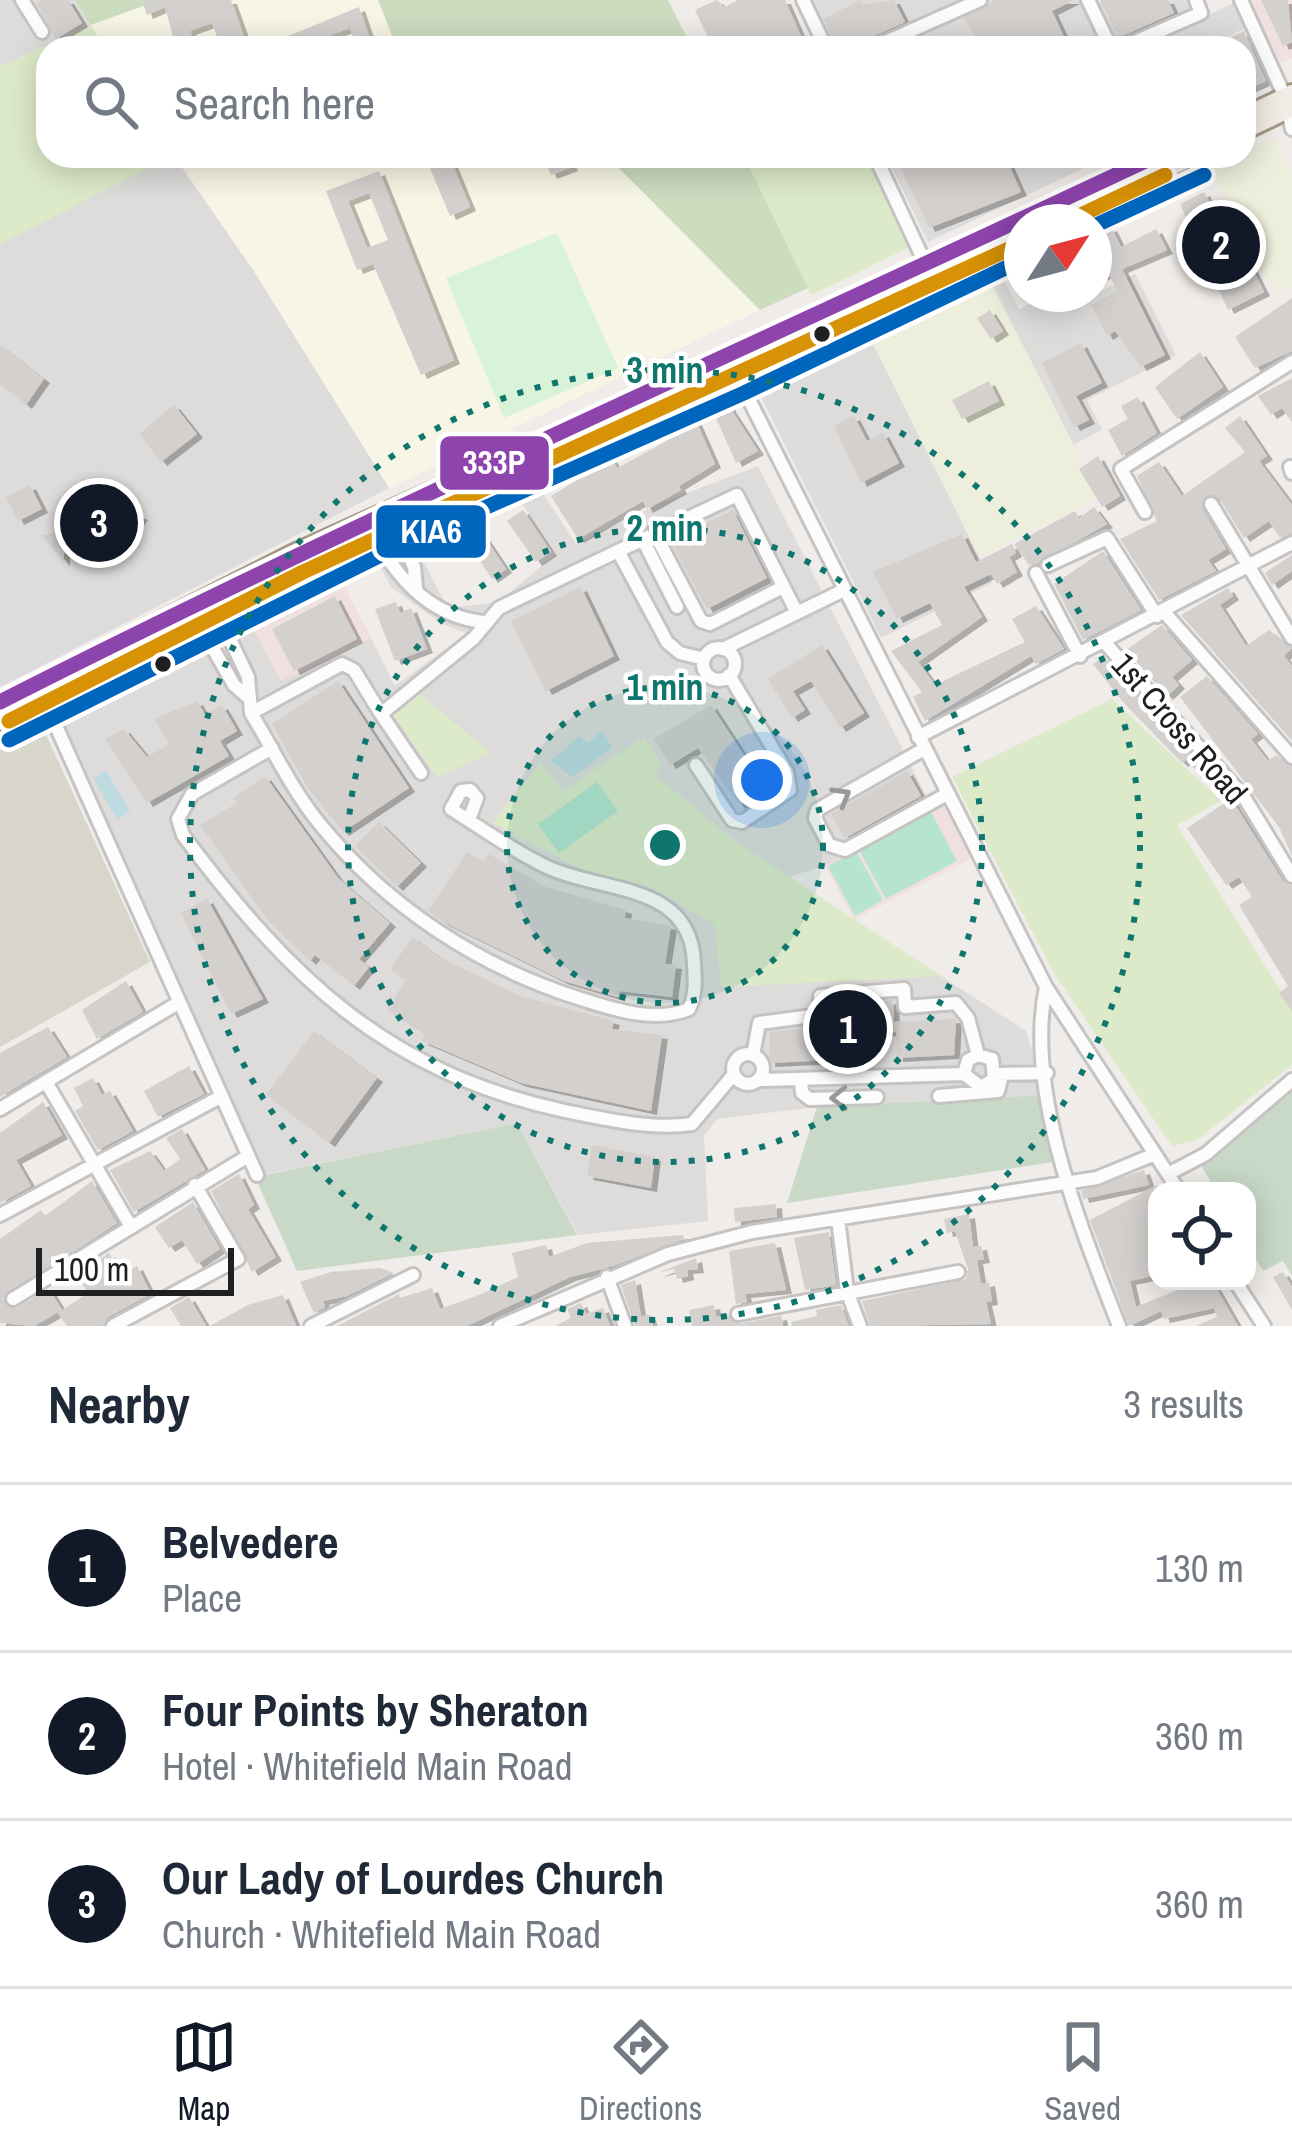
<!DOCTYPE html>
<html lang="en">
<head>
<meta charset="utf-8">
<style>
  body { margin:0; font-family:"Archivo Narrow",sans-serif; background:#f2f2f3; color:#1f2937 }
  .controls { position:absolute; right:36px; bottom:36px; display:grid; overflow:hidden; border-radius:24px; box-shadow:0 6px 30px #0003 }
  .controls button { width:108px; height:108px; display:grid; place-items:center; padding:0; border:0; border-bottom:3px solid #e0e1e3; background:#fff; color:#1f2937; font:60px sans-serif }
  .compass { position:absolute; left:1004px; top:204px; width:108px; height:108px; border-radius:50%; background:#fff; box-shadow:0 6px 30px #0003; rotate:54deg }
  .scale { position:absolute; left:36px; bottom:30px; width:198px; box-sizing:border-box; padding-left:12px; border:6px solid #202020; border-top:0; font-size:33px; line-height:42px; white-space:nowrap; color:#202020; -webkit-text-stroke:9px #fff; paint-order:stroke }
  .you { position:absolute; left:762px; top:780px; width:42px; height:42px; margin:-30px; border:9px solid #fff; border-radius:50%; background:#1a73e8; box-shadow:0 0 0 18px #1a73e833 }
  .badge { display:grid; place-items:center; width:78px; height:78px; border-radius:50%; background:#111827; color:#fff; font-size:39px; font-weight:700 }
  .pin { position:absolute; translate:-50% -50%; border:6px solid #fff; box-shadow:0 3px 12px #0006 }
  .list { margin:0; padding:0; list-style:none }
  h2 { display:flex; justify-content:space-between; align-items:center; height:156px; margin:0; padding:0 48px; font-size:51px }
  h2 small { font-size:39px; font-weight:400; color:#747a83 }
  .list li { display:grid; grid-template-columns:78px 1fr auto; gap:36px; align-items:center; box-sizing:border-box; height:168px; padding:0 48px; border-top:3px solid #e0e1e3 }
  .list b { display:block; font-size:45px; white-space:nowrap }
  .list p { margin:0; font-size:39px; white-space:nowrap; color:#747a83 }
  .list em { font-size:39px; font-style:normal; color:#747a83 }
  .icon { flex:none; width:66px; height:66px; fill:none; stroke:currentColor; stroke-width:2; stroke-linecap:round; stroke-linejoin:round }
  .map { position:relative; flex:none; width:1292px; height:1326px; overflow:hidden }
  .search { position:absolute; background:#fff; box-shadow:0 6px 30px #0003; left:36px; right:36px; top:36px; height:132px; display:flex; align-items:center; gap:30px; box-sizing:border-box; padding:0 42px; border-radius:36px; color:#747a83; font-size:45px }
  .sheet { height:660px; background:#fff }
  nav { display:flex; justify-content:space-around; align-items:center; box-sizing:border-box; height:168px; border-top:3px solid #e0e1e3; background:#fff; font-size:33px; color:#747a83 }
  nav a { display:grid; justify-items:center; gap:6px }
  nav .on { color:#111827 }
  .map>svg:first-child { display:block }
  .residential { fill:#dedcda }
  .commercial { fill:#f0e0df }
  .education { fill:#f7f5e5 }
  .religious { fill:#dddcda }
  .construction { fill:#d8d6cb }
  .farmland { fill:#eed }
  .grass { fill:#ddeac9 }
  .forest { fill:#cbdcbf }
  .cemetery { fill:#c8d9c7 }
  .park { fill:#d8f3d7 }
  .pitch { fill:#b6e4cf }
  .parking { fill:#dfdddc }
  .water { fill:#bedbe1 }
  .building { fill:#d3d0ce; fill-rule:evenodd; filter:url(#shadow) }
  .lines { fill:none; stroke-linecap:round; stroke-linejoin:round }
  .minor-casing { stroke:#c6c4c3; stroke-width:18 }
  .major-casing { stroke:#a59985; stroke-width:22 }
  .minor { stroke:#fdfcfc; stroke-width:12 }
  .major { stroke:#f2ece6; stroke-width:16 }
  .bus-1-casing { stroke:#fff; stroke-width:24 }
  .bus-2-casing { stroke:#fff; stroke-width:24 }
  .bus-3-casing { stroke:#fff; stroke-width:24 }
  .bus-1 { stroke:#8e44ad; stroke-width:15 }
  .bus-2 { stroke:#0065bd; stroke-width:15 }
  .bus-3 { stroke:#d79205; stroke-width:15 }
  .oneway { stroke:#9a9999 }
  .ring { fill:none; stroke:#0f766e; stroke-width:6; stroke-dasharray:6 12 }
  .bus-dot { fill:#202020; stroke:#fff; stroke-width:4.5 }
  .labels { text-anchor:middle; stroke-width:9; stroke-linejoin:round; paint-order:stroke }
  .street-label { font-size:33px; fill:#202020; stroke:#fff }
  .centre { fill:#0f766e; stroke:#fff; stroke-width:6 }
  .ring-label { font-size:36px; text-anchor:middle; font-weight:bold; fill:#0f766e; stroke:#fff; stroke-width:9; stroke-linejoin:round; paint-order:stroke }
  .line-badge { stroke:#fff; stroke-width:4.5 }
  .badge-label { font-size:33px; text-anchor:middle; font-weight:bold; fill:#fff }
</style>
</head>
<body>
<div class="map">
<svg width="1292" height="1326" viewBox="0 0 1292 1326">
  <defs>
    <filter id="shadow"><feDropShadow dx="6" dy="4" stdDeviation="0" flood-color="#0004"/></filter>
  </defs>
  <rect width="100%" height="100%" fill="#efece9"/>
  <path class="residential" d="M0 0H75L90 25 0 67Z
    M811 0H1082L1105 48H834Z
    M1191 0 1195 8 1115 45 1096 2Z
    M1236 2 1248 27 1205 48H1140Z
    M886 156H1109L928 242Z
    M1000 273 1019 309 1049 294 1089 297 1135 274 1176 355 1087 400 1102 430 1073 445 989 279Z
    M758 466 933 809 825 866 788 877 1026 1031 1045 1095 817 1107 717 1119 704 1136 708 1221 578 1235 517 1123 266 1174 60 713 249 621 281 680 371 638 395 686 467 633 442 624 392 588 375 557 410 536 448 608 499 602 555 554 514 491 535 481 576 544 663 502Z
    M959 516 992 583 881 638 848 571Z"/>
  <path class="commercial" d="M1249 0H1292V58L1278 64Z
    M339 576 371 638 281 681 249 621Z
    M946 803 974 857 854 920 825 866Z"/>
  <path class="education" d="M160 0H378L397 48H105L90 25Z
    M174 156H607L760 310 389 488 253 270Z"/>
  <path class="religious" d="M90 25 105 48H48V156H174L253 270 389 488 0 687V67Z
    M869 336 959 516 848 571 758 391Z"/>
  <path class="construction" d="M43 728 150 962 0 1047V750Z"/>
  <path class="farmland" d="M1274 138 1292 175V286L1276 295 1209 167Z
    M989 279 1100 496 979 557 869 336Z"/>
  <path class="grass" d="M90 25 105 48H48V156H173L0 244V67Z
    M744 156H866L910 247 811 295Z
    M417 692 491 753 437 777 391 712Z
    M1112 699 1221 801 1177 825 1292 1009V1065L1197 1140 1172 1146 1053 972 952 777Z
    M644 737 662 766 655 775 735 841 941 976 721 987 715 925 654 888 581 869 493 823 540 763 563 791Z"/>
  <path class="forest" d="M75 0H160L90 25Z
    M378 0H668L692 48H397Z
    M607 156H744L808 288 760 310Z"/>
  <path class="cemetery" d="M1292 1091V1276L1283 1261 1263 1271 1247 1244V1191H1216L1199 1162Z
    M1045 1095 1053 1162 787 1203 817 1107Z
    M517 1123 577 1235 297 1271 255 1177Z"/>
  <path class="park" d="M557 233 618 368 504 418 446 278Z"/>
  <path class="pitch" d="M597 782 618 811 559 853 538 824Z
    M931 812 957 861 886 899 859 850Z
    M856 851 883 900 855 916 828 866Z"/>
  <path class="parking" d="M796 1092 797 1105 754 1109 752 1095Z"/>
  <path class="water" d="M603 731 612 748 572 777 551 761 579 736 587 743Z
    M106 770 130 812 117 819 93 778Z"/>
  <path class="building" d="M42 0H68L82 23 56 39 37 4Z
    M152 0H231L247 45 221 48 212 23 190 31 197 48H176L165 7 147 15 143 4Z
    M717 0 724 7 738 0H785L806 48H713L695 10Z
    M860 0 863 5 894 0 905 22 848 48H836L824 19Z
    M995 0H1074L1052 11 1069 48H981L964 18Z
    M1100 0H1168L1174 13 1118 38Z
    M1261 0H1288L1292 42 1283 46Z
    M359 7 373 48H357L350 28 316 41 319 48H259Z
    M1244 31 1266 81 1244 91V48H1208Z
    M425 156H449L470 207 450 216Z
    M543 156H568L572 167 551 175Z
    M895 156H1005L1021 192 929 228Z
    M379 171 454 360 421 375 373 264 357 270 326 191ZM369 193 388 240 367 248 348 201Z
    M1204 192 1219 221 1227 218 1264 292 1228 310 1180 204Z
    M1111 227 1121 247 1156 229 1167 250 1122 269 1165 355 1141 367 1115 331 1107 336 1091 305 1118 291 1108 273 1094 281V236Z
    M1292 298V351L1255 368 1235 337Z
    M990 310 1003 331 991 339 977 318Z
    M1081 343 1102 383 1076 396 1089 420 1074 427 1042 363Z
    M0 345 44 379 26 405 0 384Z
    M1200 352 1223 387 1177 419 1155 387Z
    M1292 378V422L1282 408 1271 415 1258 396Z
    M989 381 999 401 962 419 952 400Z
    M729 396 730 408 758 451 736 463 710 404Z
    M1138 397 1157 433 1122 456 1108 430 1128 419 1121 406Z
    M174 405 197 434 161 462 139 434Z
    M691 410 715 464 679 486 681 490 647 509 643 501 578 539 551 496 582 477 578 470 608 453 617 468 665 442 657 428Z
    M854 416 867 441 883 433 899 463 861 483 834 426Z
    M1240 416 1267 456 1259 461 1292 505V533L1280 538 1269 521 1244 538 1219 498 1207 495 1202 508 1226 549 1208 560 1216 571 1159 600 1120 539 1157 521 1137 476 1159 462 1182 496 1245 452 1225 428Z
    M1098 456 1120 496 1102 507 1079 469Z
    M93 481 99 493 134 500 132 512 142 516 120 547 102 556 64 553V562L41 535 54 533 81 487Z
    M30 485 42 509 18 521 6 497Z
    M1094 507 1107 524 1038 563 1029 565 1014 544 1075 511 1079 518Z
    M523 510 551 552 536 562 507 521Z
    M733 510 767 578 707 609 670 540Z
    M467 511 506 569 492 579 453 520Z
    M962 534 976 562 1012 544 1016 553 1009 557 1017 572 997 584 991 574 964 587 982 617 918 662 935 685 1025 642 1012 619 1036 606 1064 649 1036 664 1031 656 925 721 913 697 922 692 891 651 942 625 930 603 897 619 873 572Z
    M1103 551 1141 610 1083 640 1054 584Z
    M1292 555V571L1272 585 1265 573Z
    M581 587 614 656 546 691 511 621Z
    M1228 588 1233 596 1220 605 1246 646 1269 630 1292 648 1284 656 1292 666V741L1181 615Z
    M335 596 357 639 294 671 272 629Z
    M396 602 400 613 411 608 427 649 395 661 375 609Z
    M1162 625 1192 660 1172 677 1179 685 1167 696 1126 650Z
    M822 645 864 713 840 728 811 681 793 691 805 710 792 718 768 679Z
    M1103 657 1213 778 1206 784 1187 759 1182 763 1123 702 1093 664Z
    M1207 676 1258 734 1251 739 1268 761 1276 755 1292 767V856L1279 827 1180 697Z
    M338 681 409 788 343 832 308 788 272 724Z
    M197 701 205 715 222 705 237 731 220 741 229 756 147 803 105 739 124 729 147 757 169 744 154 719Z
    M711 705 766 789 739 805 698 748 670 765 654 739Z
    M907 771 921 796 845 838 831 814Z
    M265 776 338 878 390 923 359 959 369 967 354 986 315 955 310 961 269 922 200 825 237 803 233 798Z
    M1231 799 1283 881 1292 886V1011L1279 993 1288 986 1239 905 1252 897 1239 877 1226 885 1187 828Z
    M379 822 421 863 397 887 355 846Z
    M467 852 484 861 489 854 543 886 626 910 625 918 671 926 665 964 676 965 672 997 620 991 618 997 564 981 443 922 428 911Z
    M207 899 263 999 231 1014 181 913Z
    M413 937 439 957 520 996 614 1021 612 1029 662 1035 651 1111 521 1083 422 1041 425 1034 387 1010 405 980 390 969Z
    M126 981 143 1012 97 1039 82 1010Z
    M893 1000 894 1022 956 1019 954 1055 897 1058 896 1032 831 1035 832 1060 769 1063 770 1032 831 1025 830 1006Z
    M48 1027 67 1057 0 1097V1053Z
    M314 1031 377 1078 329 1143 266 1095Z
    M189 1066 204 1094 158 1117 144 1091Z
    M93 1078 102 1095 110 1091 133 1131 98 1150 75 1111 83 1106 74 1088Z
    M43 1102 62 1135 16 1160 31 1186 0 1203V1133Z
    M182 1129 205 1170 134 1212 110 1170 150 1151 164 1171 180 1159 166 1138Z
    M592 1145 655 1157 651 1188 587 1176Z
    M1144 1170 1149 1185 1083 1199 1081 1191Z
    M239 1174 254 1205 248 1209 276 1257 252 1272 211 1191Z
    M92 1181 117 1223 3 1298 14 1309 49 1289 62 1310 34 1326 0 1323V1239L41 1210 45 1216Z
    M1157 1185V1275L1130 1281 1136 1307 1185 1287 1183 1281H1212L1238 1326H1196L1217 1317 1214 1308 1164 1319 1161 1311 1129 1326 1090 1220Z
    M193 1202 220 1249 197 1264 182 1240 169 1248 155 1227Z
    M776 1204 777 1217 735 1222 734 1208Z
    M969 1214 973 1247 981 1246 984 1259 977 1260 981 1284 989 1282 992 1301 986 1302 991 1324 870 1326 862 1301 966 1279 968 1269 955 1231 947 1233 944 1219Z
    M829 1232 836 1285 805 1290 794 1238Z
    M683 1235 684 1239 613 1266 570 1277 467 1326H337L399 1294 400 1298 432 1288 440 1309 479 1295 518 1277 512 1253 546 1245 549 1257 587 1243Z
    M775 1243 786 1290 745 1294 747 1302 736 1304 729 1251Z
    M109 1253 120 1275 137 1266 151 1294 108 1317 103 1326H67L58 1313 88 1293 76 1274Z
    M696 1258 698 1269 687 1270 688 1276 677 1279 674 1269 657 1273Z
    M380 1268 394 1273 347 1296 323 1301 325 1307 314 1313 300 1282 331 1272Z
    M1283 1272 1292 1287V1310L1273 1277Z
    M635 1280 641 1317 649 1314 653 1326H635L621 1285Z
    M283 1295 296 1326H210L248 1305Z
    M189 1297 206 1326H181L170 1308Z
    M581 1303 586 1314 603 1308 610 1326H555L571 1318 567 1309Z
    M714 1305 716 1317 728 1315 736 1324 781 1316 783 1326H692L689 1310Z
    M841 1305 849 1326H792L791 1322 817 1316 816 1310Z"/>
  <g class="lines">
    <defs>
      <path id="minor" d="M22 0 42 32
        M803 0 826 48
        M1088 0 1111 48
        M1241 0 1285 97 1292 129
        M872 48 980 0
        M1088 48 1107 39
        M1121 48 1201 13 1196 0
        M875 156 926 265
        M734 370 1046 987 1179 1191
        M1290 467 1292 473
        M1211 504 1292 638
        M1145 512 1121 469 1292 362
        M394 525 414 567 416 588
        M655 534 701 621 710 624 783 587
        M374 535C397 579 431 616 483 622
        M643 540 677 607
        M618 551 737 495 797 613
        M1048 565 1107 538 1157 616
        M1036 573 1080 656
        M188 605 234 685 250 699 248 677 209 595
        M1164 612 1292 757
        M1105 643 1244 797 1292 876
        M703 664a16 16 0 1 1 32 0a16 16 0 1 1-32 0Z
        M723 649 844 590
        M43 697 257 1175
        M250 699 251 713C273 749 292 790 319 823 387 907 479 967 581 999 615 1010 655 1023 689 1009 696 995 695 980 694 964 692 882 602 893 547 867 513 851 483 829 451 809L461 791 470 790 477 798 469 820
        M251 713 342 664 354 670 381 714 474 638 499 608 618 551 667 642 680 653 704 659
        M381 714 421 773
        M918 737 1292 543
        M272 748 192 794 178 819 183 835C289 977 385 1072 565 1111 604 1119 652 1130 692 1124L734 1074
        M924 749 817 810 815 818 829 845 845 850 947 794
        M696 765 732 820 742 822 790 790 787 772 729 675
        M1046 987C1024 1091 1082 1230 1119 1326
        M733 1069a15 15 0 1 1 30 0a15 15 0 1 1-30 0Z
        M753 1055 759 1023 820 1015V996L904 989 905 1007 956 1003 968 1018 978 1055
        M998 1074 1047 1073
        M801 1079 802 1093 810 1099 877 1097
        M759 1080 964 1074 981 1087 994 1079 992 1059 978 1055 968 1060 964 1074
        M46 1082 130 1225
        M939 1096 998 1091 1002 1075
        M0 1109 178 1003
        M1168 1174 1206 1154 1292 1080
        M0 1215 222 1096
        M838 1219 847 1291 860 1326
        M607 1277 625 1326
        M1235 1281 1264 1326
        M13 1299 248 1156
        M738 1314 958 1272
        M113 1326 238 1259 195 1185
        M311 1326 413 1275
        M500 1326 668 1254 752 1232 1097 1178 1155 1154"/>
      <path id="major" d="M1244 116 1292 93
        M1244 131 1292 108
        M1054 222 1195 156
        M0 702 294 553 759 344 1156 156
        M0 721 394 525 736 374 1022 237"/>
    </defs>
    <use href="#minor" class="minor-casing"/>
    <use href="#major" class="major-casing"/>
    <use href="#minor" class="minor"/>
    <use href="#major" class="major"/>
    <defs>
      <path id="bus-1" d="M0 702C380 509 771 338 1156 156"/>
      <path id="bus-2" d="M1094 226 1204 175
        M9 740 403 544 744 393 1022 260"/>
      <path id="bus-3" d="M1066 222 1165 175
        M9 721 303 572 1022 243"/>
    </defs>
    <use href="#bus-1" class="bus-1-casing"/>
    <use href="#bus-2" class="bus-2-casing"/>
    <use href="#bus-3" class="bus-3-casing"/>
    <use href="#bus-1" class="bus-1"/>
    <use href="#bus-2" class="bus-2"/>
    <use href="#bus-3" class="bus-3"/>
  </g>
  <defs><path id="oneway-chevron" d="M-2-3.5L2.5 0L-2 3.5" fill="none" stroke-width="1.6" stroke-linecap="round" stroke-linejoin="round" transform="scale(3)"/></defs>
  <g class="oneway">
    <use href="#oneway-chevron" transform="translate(842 796) rotate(-30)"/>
    <use href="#oneway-chevron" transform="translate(839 1098) rotate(179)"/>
  </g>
  <circle cx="665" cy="845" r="158" fill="#0f766e" fill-opacity=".12"/>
  <g class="ring">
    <circle cx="665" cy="845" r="158"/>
    <circle cx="665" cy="845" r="317"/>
    <circle cx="665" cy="845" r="475"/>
  </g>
  <g class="bus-dot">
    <circle cx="822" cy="334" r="10"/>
    <circle cx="163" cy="664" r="10"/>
  </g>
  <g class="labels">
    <g class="street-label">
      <text transform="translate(1180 728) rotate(49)" y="12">1st Cross Road</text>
    </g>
  </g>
  <circle cx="665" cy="845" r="18" class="centre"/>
  <g class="ring-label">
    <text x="665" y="383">3 min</text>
    <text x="665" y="541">2 min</text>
    <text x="665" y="700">1 min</text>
  </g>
  <g class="line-badge">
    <rect x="438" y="434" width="113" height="58" rx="12" fill="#8e44ad"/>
    <rect x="374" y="503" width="114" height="57" rx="12" fill="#0065bd"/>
  </g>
  <g class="badge-label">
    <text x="494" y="474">333P</text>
    <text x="431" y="543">KIA6</text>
  </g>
</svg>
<div class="controls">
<button><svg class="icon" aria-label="locate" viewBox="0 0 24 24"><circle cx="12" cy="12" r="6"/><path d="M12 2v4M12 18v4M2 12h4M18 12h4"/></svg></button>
</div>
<svg class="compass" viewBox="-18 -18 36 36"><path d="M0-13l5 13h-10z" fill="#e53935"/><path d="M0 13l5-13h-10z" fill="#747a83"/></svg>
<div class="scale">100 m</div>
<div class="you"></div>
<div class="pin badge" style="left:848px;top:1029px">1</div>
<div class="pin badge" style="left:1221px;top:245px">2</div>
<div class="pin badge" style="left:99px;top:523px">3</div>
<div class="search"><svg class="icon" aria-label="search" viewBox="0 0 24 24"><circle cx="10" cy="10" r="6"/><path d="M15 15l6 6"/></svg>Search here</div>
</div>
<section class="sheet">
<h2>Nearby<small>3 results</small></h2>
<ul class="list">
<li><span class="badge">1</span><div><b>Belvedere</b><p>Place</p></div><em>130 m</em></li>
<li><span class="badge">2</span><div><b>Four Points by Sheraton</b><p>Hotel · Whitefield Main Road</p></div><em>360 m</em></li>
<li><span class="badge">3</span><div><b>Our Lady of Lourdes Church</b><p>Church · Whitefield Main Road</p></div><em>360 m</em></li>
</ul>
</section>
<nav>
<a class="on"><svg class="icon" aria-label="map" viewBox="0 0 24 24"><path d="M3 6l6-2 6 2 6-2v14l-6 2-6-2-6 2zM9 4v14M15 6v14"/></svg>Map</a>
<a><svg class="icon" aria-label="directions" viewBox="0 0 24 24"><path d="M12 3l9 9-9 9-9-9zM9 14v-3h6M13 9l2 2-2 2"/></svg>Directions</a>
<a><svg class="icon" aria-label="saved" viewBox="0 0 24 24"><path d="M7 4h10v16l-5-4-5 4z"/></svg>Saved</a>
</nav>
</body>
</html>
